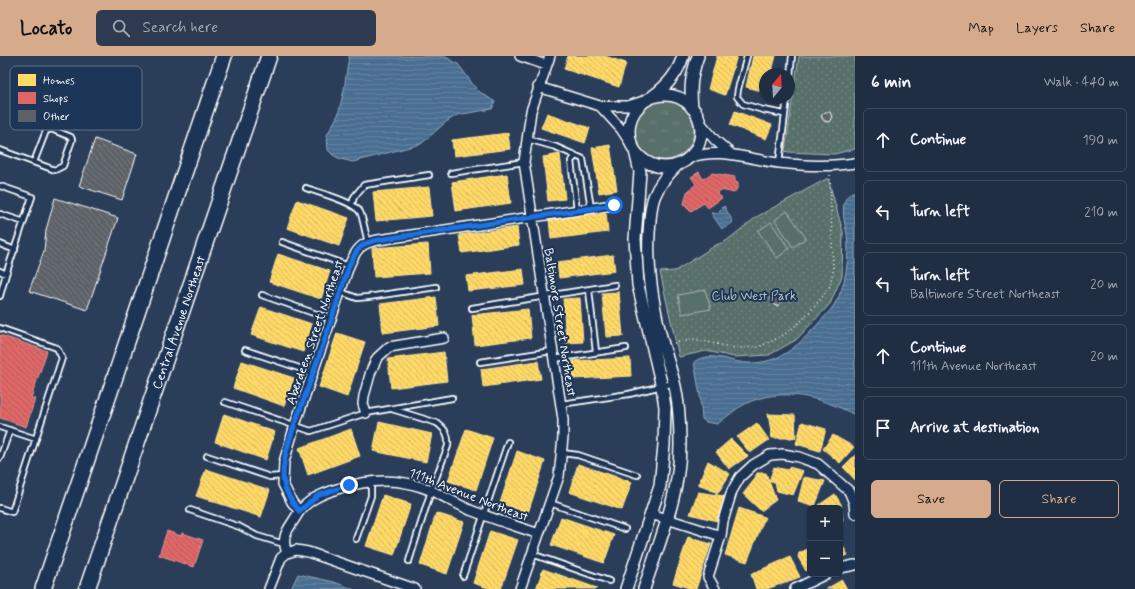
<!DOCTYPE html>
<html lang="en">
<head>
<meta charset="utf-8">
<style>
  body { margin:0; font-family:Mynerve,sans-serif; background:#2d3a4f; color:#f1f3f6 }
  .controls { position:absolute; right:12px; bottom:12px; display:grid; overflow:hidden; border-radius:6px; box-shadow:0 1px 3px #0004 }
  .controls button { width:36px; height:36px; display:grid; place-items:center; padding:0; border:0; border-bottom:1px solid #3d4a5d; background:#202e44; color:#f1f3f6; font:20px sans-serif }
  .compass { position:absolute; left:759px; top:12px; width:36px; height:36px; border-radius:50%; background:#202e44; box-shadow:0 1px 3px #0004; rotate:18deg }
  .stop { position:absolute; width:12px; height:12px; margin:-9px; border:3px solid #1a73e8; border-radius:50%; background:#fff }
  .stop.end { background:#1a73e8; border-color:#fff; box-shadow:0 1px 4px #0008 }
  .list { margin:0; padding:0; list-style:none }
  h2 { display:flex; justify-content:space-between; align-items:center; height:52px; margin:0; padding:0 16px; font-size:17px }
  h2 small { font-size:13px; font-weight:400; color:#a2a8b2 }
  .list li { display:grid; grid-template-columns:26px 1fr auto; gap:12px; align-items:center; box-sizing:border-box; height:64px; margin:0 8px 8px; padding:0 8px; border:1px solid #3d4a5d; border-radius:6px }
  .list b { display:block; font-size:15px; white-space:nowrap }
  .list p { margin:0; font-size:13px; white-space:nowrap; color:#a2a8b2 }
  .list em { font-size:13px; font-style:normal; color:#a2a8b2 }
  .actions { display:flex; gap:8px; padding:12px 16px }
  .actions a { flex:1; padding:9px 0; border:1px solid #d6ab8b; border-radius:6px; text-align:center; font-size:14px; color:#d6ab8b }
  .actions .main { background:#d6ab8b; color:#111 }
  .icon { flex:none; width:22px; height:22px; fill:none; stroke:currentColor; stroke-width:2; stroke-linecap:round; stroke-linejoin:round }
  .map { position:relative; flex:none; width:855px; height:533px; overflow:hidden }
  header { display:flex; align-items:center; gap:24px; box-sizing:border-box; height:56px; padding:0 20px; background:#d6ab8b; color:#111 }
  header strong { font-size:19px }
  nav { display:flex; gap:22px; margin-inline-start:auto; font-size:14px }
  .search { width:280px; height:36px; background:#2d3a4f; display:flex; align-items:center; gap:10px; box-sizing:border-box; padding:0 14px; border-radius:6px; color:#a2a8b2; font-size:15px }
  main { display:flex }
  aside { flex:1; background:#202e44 }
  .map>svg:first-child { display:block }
  .grass { fill:url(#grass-tufts); stroke:#acb7b5 }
  .park { fill:url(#park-dots); stroke:#acb7b5 }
  .garden { fill:#586f6b; stroke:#acb7b5 }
  .water { fill:url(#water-rules); stroke:#92a8bd }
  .homes { fill:url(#homes-back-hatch); stroke:#ffe494 }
  .shops { fill:url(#shops-back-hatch); stroke:#e99494 }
  .building { fill:url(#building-back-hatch); stroke:#fff }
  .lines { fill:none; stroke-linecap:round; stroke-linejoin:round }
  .service-casing { stroke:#fff; stroke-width:8 }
  .minor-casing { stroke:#fff; stroke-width:12 }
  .tertiary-casing { stroke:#fff; stroke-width:14 }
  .trunk-casing { stroke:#fff; stroke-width:18 }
  .path { stroke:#fff; stroke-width:1.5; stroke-dasharray:1 3; stroke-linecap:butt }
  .service { stroke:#1d3557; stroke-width:4.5 }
  .minor { stroke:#1d3557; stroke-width:9 }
  .tertiary { stroke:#1d3557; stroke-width:11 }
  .trunk { stroke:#1d3557; stroke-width:15 }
  .route { stroke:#1a73e8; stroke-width:5 }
  .labels { text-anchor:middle; stroke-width:4; stroke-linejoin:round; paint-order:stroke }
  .park-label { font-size:13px; fill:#bcc5c4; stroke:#1d3557 }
  .street-label { font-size:13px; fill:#fff; stroke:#1d3557 }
  .key { fill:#1d3557; stroke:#617289; stroke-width:1 }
  .key-label { font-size:11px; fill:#fff }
</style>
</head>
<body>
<header>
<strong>Locato</strong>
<div class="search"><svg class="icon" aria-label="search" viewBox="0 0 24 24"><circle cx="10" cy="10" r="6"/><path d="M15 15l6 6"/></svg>Search here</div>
<nav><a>Map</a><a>Layers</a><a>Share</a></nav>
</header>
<main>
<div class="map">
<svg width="855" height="533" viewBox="0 0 855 533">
  <defs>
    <pattern id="grass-tufts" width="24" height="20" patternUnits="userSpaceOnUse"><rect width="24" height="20" fill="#586f6b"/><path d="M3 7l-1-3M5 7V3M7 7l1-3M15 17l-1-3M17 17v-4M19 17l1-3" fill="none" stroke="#718581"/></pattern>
    <pattern id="park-dots" width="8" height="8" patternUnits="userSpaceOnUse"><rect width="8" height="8" fill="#586f6b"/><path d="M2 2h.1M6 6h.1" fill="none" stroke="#718581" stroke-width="1.8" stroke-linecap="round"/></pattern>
    <pattern id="water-rules" width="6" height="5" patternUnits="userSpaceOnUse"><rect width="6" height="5" fill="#496e91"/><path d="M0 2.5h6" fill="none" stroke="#6484a2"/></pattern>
    <pattern id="homes-back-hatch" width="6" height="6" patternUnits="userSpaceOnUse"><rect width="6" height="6" fill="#ffd966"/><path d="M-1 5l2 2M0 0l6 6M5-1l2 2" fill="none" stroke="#d2b660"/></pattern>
    <pattern id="shops-back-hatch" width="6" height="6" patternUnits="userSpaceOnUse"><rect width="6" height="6" fill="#e06666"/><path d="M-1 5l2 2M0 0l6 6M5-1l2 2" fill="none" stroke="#ac5d5d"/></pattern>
    <pattern id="building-back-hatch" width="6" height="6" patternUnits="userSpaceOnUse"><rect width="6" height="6" fill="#5d6268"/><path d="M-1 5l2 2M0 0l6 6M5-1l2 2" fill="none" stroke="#757a7f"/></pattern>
  </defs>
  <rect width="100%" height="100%" fill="#2a3e5a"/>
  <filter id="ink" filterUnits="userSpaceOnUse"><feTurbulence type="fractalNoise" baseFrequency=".025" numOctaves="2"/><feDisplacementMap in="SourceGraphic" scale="8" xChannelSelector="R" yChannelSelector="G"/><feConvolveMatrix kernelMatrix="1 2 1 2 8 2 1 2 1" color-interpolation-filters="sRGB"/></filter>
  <g filter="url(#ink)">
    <path class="grass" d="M634 74a30 30 0 1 1 60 0a30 30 0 1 1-60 0Z"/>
    <path class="park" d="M799 0H855V93L834 98 788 96 785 95Z
      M828 122 843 176 842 220 830 248 796 284 769 299 734 301 706 295 679 301 660 216 675 215 716 189 726 185 758 160Z"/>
    <path class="garden" d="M787 155 806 182 793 191 775 164Z
      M771 166 789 193 777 202 758 175Z
      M705 234 711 253 682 258 678 239Z"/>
    <path class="water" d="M349 0H444L458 8 477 34 495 46 492 53 457 59 446 66 421 88 353 106 340 103 333 99 328 94 327 79 338 59 344 34Z
      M855 135V359C821 341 781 330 745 348 735 353 726 362 717 368L706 366 702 363 700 340 694 306C710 294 729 306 747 307 778 308 796 292 816 270 822 263 829 257 834 249 846 232 850 199 847 178 845 168 842 159 844 148 845 142 849 137 855 135Z
      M724 150 733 166 727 171H724L722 173 711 157H717Z
      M298 518 334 526 353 533H291Z"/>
    <path class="homes" d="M568 0H605L626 7 619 31 564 13Z
      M717 0H737L725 39 708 33Z
      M753 0H776L771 18H765V36L746 31Z
      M735 55 772 69 766 83 730 69Z
      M547 57 590 72 585 87 541 72Z
      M508 77 510 93 454 100 452 84Z
      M610 89 617 134 599 137 592 92Z
      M560 98 565 143 548 145 543 101Z
      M507 118 511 147 456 155 452 126Z
      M429 131 432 160 376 165 373 136Z
      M297 144 349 162 339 190 287 172Z
      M606 157 608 176 551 183 549 164Z
      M517 171 519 189 462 197 459 179Z
      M428 188 430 217 374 221 372 192Z
      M278 198 330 215 321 243 269 226Z
      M613 199 615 215 559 222 557 206Z
      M523 213 525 229 468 235 466 220Z
      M619 236 623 280 606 281 602 237Z
      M436 241 439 270 383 277 380 248Z
      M580 242 583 286 566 287 563 243Z
      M261 251 312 268 303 296 251 279Z
      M528 253 531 282 475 289 472 259Z
      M337 277 365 286 347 341 319 331Z
      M444 296 447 325 391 332 388 303Z
      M630 302 631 320 573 323 572 305Z
      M242 305 294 322 284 350 233 332Z
      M538 305 541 323 483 331 481 313Z
      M224 358 275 376 266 404 215 386Z
      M768 358 795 359 796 382H772Z
      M379 366 432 378 426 406 373 395Z
      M802 366 826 373 820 395 796 388Z
      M757 367 769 384 750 397 737 381Z
      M351 373 360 400 308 419 299 392Z
      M466 373 493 382 476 434 448 425Z
      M833 379 854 391 840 407 823 393Z
      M731 383 748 400 729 413 716 396Z
      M517 395 545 405 528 457 500 447Z
      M855 399V424L843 411Z
      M708 405 730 418 718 437 698 429Z
      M578 408 632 426 622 454 569 436Z
      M774 411 788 414 789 411 803 415 793 439 777 435 775 426 769 425Z
      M206 413 270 434 261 461 196 440Z
      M757 417H766L776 444 761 455 743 438 754 424Z
      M804 421 825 425 815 450 798 445Z
      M698 436 724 440 717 465 690 458Z
      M835 438 841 448 843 464 840 465V452H819V449Z
      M383 439 411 448 394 499 366 490Z
      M739 452 765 461 747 506 725 499Z
      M436 457 464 466 447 518 420 509Z
      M561 461 614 479 604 507 551 489Z
      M490 475 518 484 501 533H491L473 527Z
      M688 481 711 488 696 533H692L673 527Z
      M840 485 848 499 840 502Z
      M810 492V513L806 515 798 501 799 497Z
      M790 501 800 521 767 533H756L751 518Z
      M543 513 597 532 596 533H536Z
      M842 524 847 533H826Z"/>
    <path class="shops" d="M699 116 703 123 712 117 735 121V126L738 127V131L734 137 721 134 717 137 722 142 708 152 704 147 691 155 684 148 687 136 696 128 691 121Z
      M0 279 47 295 31 342 35 343 26 371 0 362Z
      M167 475 181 480 182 477 203 484 194 511 159 499Z"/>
    <path class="building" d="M825 56H830L832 61 829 66 824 65 821 60Z
      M95 83 137 98 122 144 79 130Z
      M55 142 118 162 87 254 29 235 44 195 46 174Z
      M777 236 783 243 782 246 777 250 775 249 770 242 771 241Z"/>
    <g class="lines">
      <defs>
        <path id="service" d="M747 0 738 33 737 41 743 48 763 54 784 58
          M789 30 792 0
          M527 83 556 91 583 103 591 152
          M0 94 55 114 63 110 72 84 71 81 51 73 46 75 34 106
          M576 100 571 105 577 154
          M779 107 787 42
          M451 117 524 106
          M0 130 32 141 6 218 0 240
          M306 132C319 137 353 145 360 156 362 158 366 180 368 186
          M352 148 354 141 364 129 429 119
          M0 158 24 166
          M282 186 349 210
          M0 188 15 194
          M0 215 6 218
          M589 234 596 296
          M341 236 357 242 368 241 436 231
          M262 239 331 263
          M472 252 615 229
          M0 272 57 292 62 302 12 456 0 452
          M245 294 314 317
          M554 303 626 292
          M480 306 552 295
          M225 346 311 375 366 357 452 342
          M561 348 629 338 674 327
          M392 353 437 367C446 374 449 379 448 390L431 435 409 505
          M0 371 36 383
          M562 397 578 399 637 419
          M207 400 270 421 283 420
          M0 402 10 374
          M550 447 625 473
          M190 454 240 471 257 480 284 488
          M356 483 371 440V425
          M532 498 609 525
          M463 520 508 386"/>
        <path id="minor" d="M520 0 546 9
          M538 31 600 50H628L647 44
          M600 50 621 73 631 88
          M699 65 715 84 731 98
          M688 102C721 91 746 103 779 107 805 110 829 111 855 107
          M366 357 363 348 364 340 371 315 377 302 389 291 444 282
          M299 455 292 446 283 428 284 406 295 369 349 210C356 194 360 187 378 184L613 149
          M651 458 721 480 723 465 732 435 740 421 753 409 770 399 783 398 799 401 818 408 849 435 854 447 855 458
          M287 497 296 494 308 496 415 533
          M840 512 855 509
          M269 533 281 502 287 497C280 479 289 473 297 459 306 444 322 438 337 433 370 423 400 421 432 435 445 441 457 448 470 454 493 463 516 470 539 478
          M520 533 559 420 563 381V363L524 106 531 55 550 0
          M715 533 708 521 721 480
          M795 533 826 518"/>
        <path id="tertiary" d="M629 75a36 36 0 1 1 72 0a36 36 0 1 1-72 0Z
          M653 40C667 30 678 17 683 0
          M692 52C690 31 691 20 698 0
          M626 533 660 430 664 389 665 351 662 331 638 229 635 183 640 116 635 95
          M644 533C659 486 680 439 680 389 680 368 679 346 674 326 670 312 666 299 662 285 653 250 647 213 649 177 650 166 650 152 654 141 659 128 667 119 677 109"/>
        <g id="trunk">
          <path d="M43 533 224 0"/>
          <path id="s1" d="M87 533 269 0"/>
        </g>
      </defs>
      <use href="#service" class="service-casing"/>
      <use href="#minor" class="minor-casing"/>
      <use href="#tertiary" class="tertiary-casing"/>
      <use href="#trunk" class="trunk-casing"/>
      <path class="path" d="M674 287 694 283 735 292 758 291 770 286 784 279 802 264 821 243 830 230 833 215 830 118"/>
      <use href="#service" class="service"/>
      <use href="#minor" class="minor"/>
      <use href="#tertiary" class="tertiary"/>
      <use href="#trunk" class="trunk"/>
    </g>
  </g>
  <g class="lines" filter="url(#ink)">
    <path class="route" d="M349 429 319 439 299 455C291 445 283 433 283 420 283 392 300 356 309 329 323 290 336 250 349 210 356 194 360 187 378 184L614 149"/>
  </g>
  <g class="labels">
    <g class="park-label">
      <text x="754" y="244">Club West Park</text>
    </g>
    <g class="street-label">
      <text dy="5" stroke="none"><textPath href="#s1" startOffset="282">Central Avenue Northeast</textPath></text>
      <text transform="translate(561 266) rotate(81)" y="5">Baltimore Street Northeast</text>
      <text transform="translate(314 276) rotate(-71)" y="5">Aberdeen Street Northeast</text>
      <text transform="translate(469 438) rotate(21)" y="5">111th Avenue Northeast</text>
    </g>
  </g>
  <rect x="10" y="10" width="132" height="64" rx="6" class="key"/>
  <rect x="18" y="18" width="18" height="12" fill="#ffd966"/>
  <rect x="18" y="36" width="18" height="12" fill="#e06666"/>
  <rect x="18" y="54" width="18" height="12" fill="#5d6268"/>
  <g class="key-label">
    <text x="43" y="28">Homes</text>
    <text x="43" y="46">Shops</text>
    <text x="43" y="64">Other</text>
  </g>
</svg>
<div class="controls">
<button>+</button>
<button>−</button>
</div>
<svg class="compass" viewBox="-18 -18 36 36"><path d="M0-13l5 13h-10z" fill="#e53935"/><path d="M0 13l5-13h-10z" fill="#a2a8b2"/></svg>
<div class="stop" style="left:614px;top:149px"></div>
<div class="stop end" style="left:349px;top:429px"></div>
</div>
<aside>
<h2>6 min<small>Walk · 440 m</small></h2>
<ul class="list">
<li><svg class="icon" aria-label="ahead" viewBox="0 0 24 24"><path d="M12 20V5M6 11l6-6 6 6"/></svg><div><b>Continue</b></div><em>190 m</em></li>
<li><svg class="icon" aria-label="left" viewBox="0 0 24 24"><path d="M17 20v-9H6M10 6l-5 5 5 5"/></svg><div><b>Turn left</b></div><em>210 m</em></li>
<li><svg class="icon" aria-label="left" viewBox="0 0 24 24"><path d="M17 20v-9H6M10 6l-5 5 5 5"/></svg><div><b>Turn left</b><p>Baltimore Street Northeast</p></div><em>20 m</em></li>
<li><svg class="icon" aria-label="ahead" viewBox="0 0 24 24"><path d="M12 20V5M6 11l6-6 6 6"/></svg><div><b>Continue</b><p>111th Avenue Northeast</p></div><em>20 m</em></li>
<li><svg class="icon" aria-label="arrive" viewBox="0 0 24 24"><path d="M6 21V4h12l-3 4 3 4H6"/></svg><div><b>Arrive at destination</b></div></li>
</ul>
<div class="actions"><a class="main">Save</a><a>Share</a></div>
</aside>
</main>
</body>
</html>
